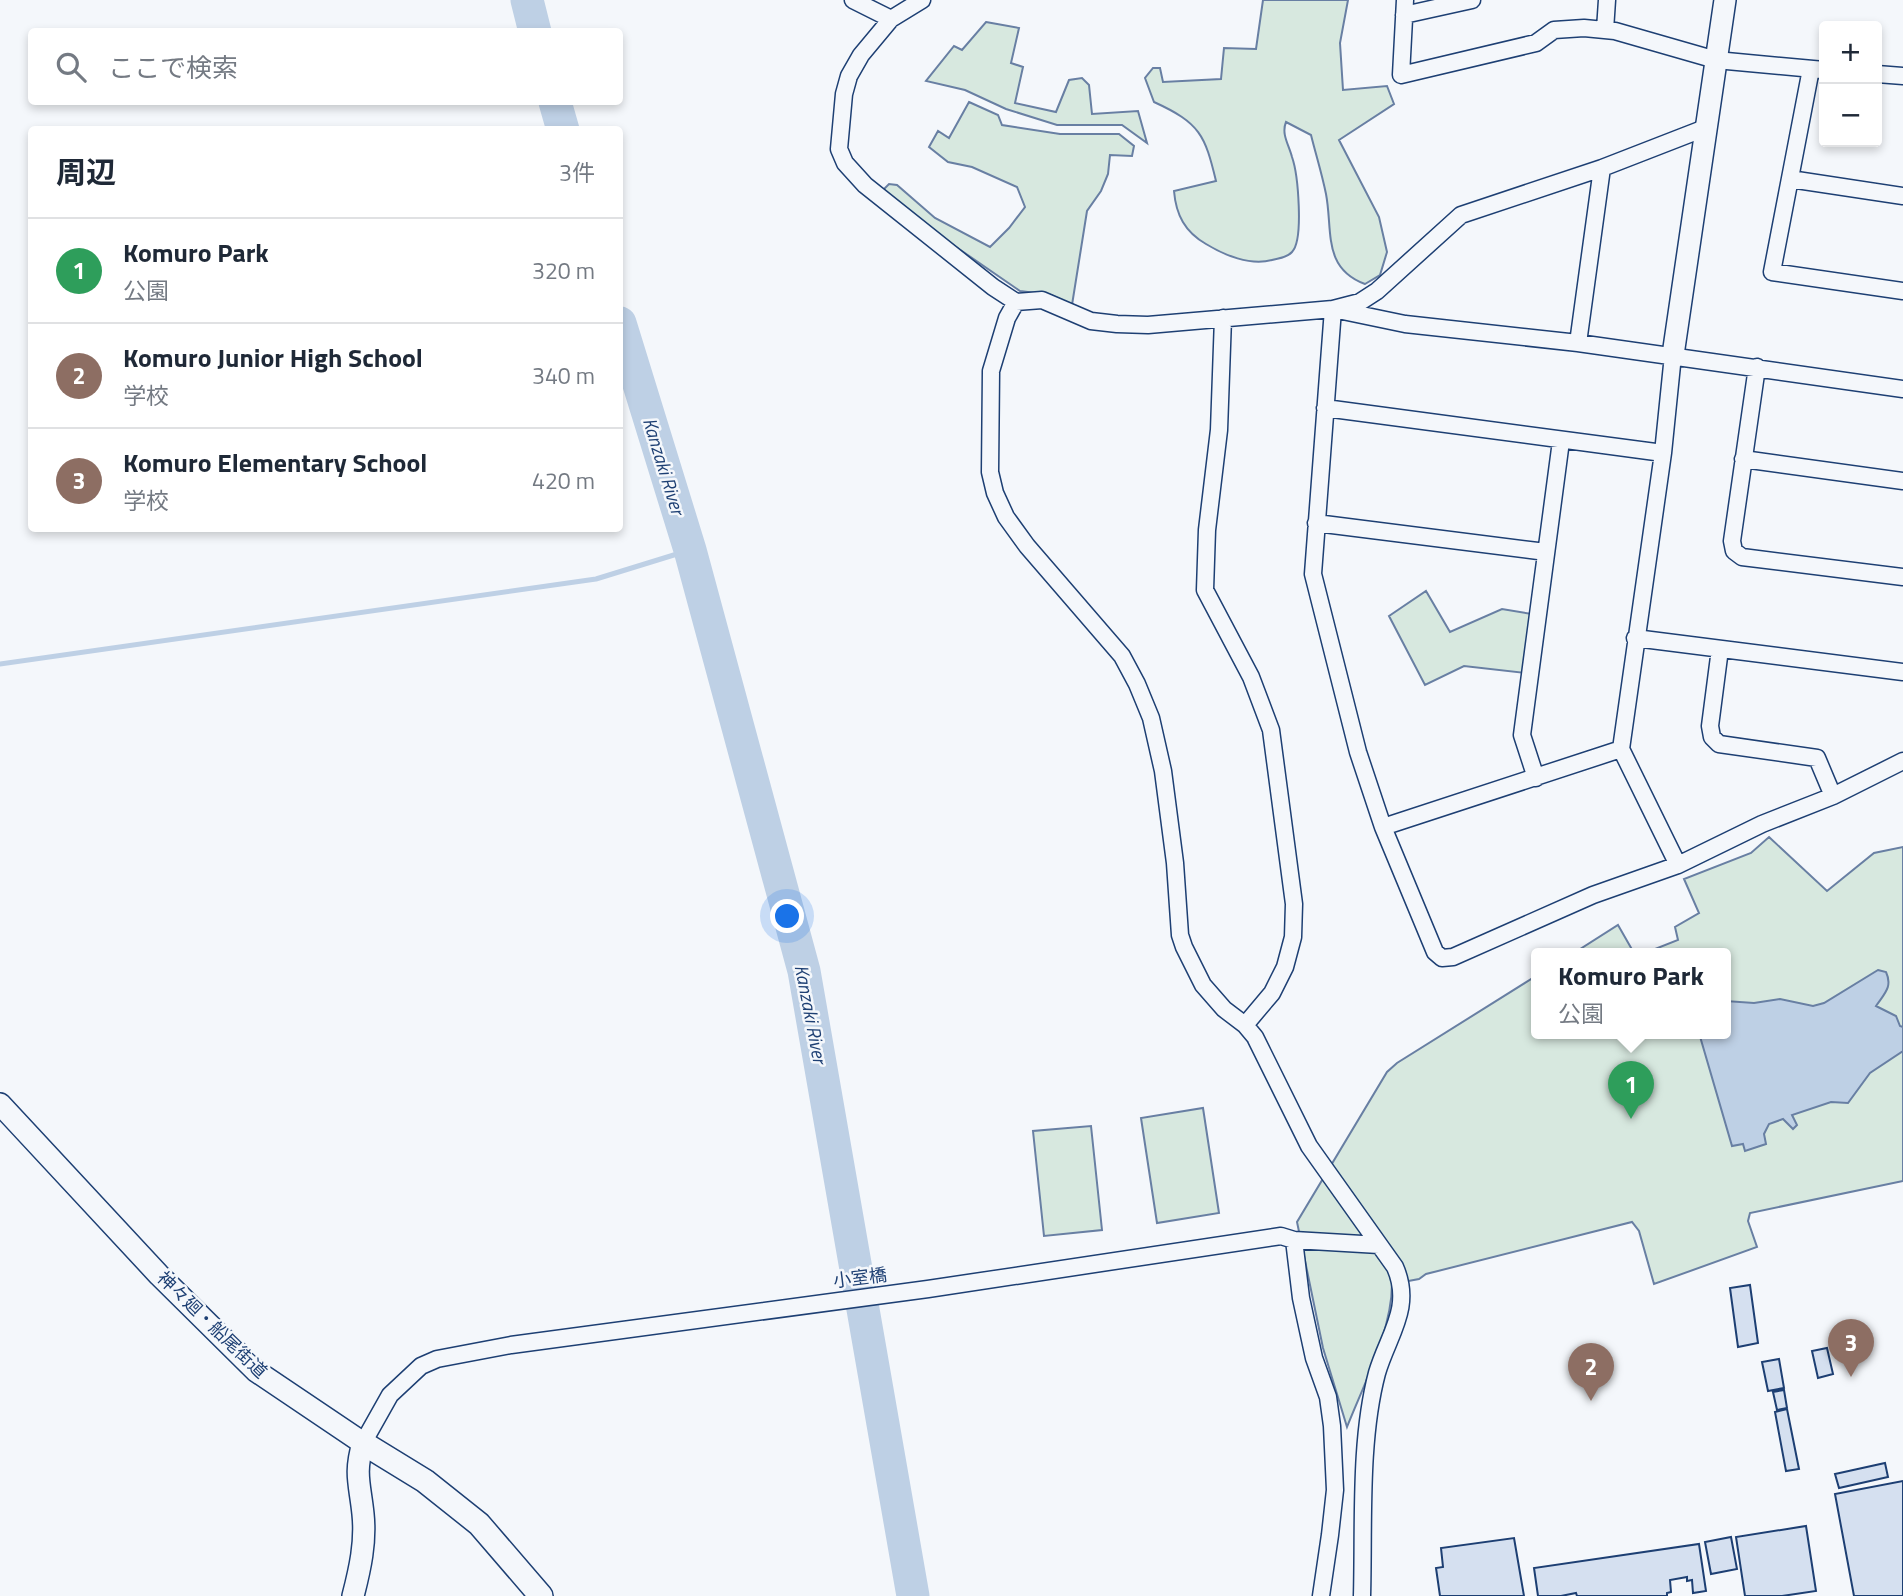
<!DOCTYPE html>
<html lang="ja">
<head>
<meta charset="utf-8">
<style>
  body { margin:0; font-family:"Titillium Web","Noto Sans JP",sans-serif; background:#f2f2f3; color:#1f2937 }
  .controls { position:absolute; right:21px; top:21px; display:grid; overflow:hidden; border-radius:7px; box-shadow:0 4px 10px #0003 }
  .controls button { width:63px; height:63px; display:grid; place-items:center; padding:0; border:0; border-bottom:2px solid #e0e1e3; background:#fff; color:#1f2937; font:35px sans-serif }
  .you { position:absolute; left:788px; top:917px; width:24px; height:24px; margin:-18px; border:5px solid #fff; border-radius:50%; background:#1a73e8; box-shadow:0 0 0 10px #1a73e833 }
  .badge { display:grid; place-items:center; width:46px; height:46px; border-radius:50%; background:#0b8043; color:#fff; font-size:23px; font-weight:700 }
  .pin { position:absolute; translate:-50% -58px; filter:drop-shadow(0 2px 4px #0008) }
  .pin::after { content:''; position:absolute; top:37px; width:24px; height:21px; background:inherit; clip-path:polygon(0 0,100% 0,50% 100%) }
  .popup { position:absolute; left:1531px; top:948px; width:200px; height:91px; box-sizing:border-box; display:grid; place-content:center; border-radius:7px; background:#fff; filter:drop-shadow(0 2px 5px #0005); font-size:23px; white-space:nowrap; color:#747a83 }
  .popup b { font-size:26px; color:#1f2937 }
  .popup::after { content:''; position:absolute; left:50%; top:100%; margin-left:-14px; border:14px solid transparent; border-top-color:#fff }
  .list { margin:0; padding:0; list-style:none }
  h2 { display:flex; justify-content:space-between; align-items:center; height:91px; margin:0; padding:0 28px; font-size:30px }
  h2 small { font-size:23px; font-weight:400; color:#747a83 }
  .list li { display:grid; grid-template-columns:46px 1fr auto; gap:21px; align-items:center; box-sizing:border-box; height:105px; padding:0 28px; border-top:2px solid #e0e1e3 }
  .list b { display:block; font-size:26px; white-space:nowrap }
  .list p { margin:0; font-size:23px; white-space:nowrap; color:#747a83 }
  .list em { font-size:23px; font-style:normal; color:#747a83 }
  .icon { flex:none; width:38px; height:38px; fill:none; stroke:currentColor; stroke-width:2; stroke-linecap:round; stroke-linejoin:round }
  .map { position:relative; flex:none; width:1903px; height:1596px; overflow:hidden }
  .search { position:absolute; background:#fff; box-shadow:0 4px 10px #0003; left:28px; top:28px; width:595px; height:77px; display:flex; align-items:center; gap:18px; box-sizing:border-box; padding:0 24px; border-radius:7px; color:#747a83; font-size:26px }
  .panel { position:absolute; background:#fff; box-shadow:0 4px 10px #0003; left:28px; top:126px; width:595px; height:406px; border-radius:7px }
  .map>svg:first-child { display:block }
  .green { fill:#d7e8df; stroke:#687fa3; stroke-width:2 }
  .water { fill:#bed0e5; stroke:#687fa3; stroke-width:2 }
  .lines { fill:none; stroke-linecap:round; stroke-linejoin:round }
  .stream { stroke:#bed0e5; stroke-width:5 }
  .river { stroke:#bed0e5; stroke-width:33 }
  .building { fill:#d5e0f0; stroke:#1d3f73; stroke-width:2 }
  .minor-casing { stroke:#1d3f73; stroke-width:19 }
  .tertiary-casing { stroke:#1d3f73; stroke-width:24 }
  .secondary-casing { stroke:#1d3f73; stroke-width:26 }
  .minor { stroke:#f4f7fb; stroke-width:16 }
  .tertiary { stroke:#f4f7fb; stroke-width:21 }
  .secondary { stroke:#f4f7fb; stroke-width:23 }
  .labels { text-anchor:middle; stroke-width:5; stroke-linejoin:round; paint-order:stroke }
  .street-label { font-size:18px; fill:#1d3f73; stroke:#f4f7fb }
  .water-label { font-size:19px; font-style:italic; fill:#1d3f73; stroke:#f4f7fb }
</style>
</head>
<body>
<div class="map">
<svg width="1903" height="1596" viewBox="0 0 1903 1596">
  <rect width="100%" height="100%" fill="#f4f7fb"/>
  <path class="green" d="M1263 0H1348L1340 43 1343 90 1387 86 1394 104 1339 140 1379 217 1387 252 1380 275 1365 284C1322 268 1333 230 1326 194 1322 174 1316 155 1311 135L1286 122C1281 134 1289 145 1292 157 1298 174 1304 240 1292 252 1287 258 1279 258 1272 260 1250 266 1224 255 1206 244 1185 232 1176 215 1174 191L1216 181C1205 135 1200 123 1154 102L1145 78 1153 68H1160L1163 82 1221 79 1224 48 1256 49Z
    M986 22 1019 28 1011 63 1023 67 1015 103 1056 112 1069 80 1082 78 1089 85 1092 114 1138 111 1147 143 1122 125H1057L1006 109 965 90 926 81 954 46 962 50Z
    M969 102 998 115 1002 125 1060 134H1119L1134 146 1132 156 1110 155 1108 174 1101 191 1087 211 1072 305 1051 295 1020 291 879 194 889 184 897 185 935 218 990 247 1009 228 1025 207 1017 187 972 167 948 162 929 147 938 131 949 138Z
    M1426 591 1450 632 1502 609 1532 614 1525 673 1464 666 1425 685 1389 616Z
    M1769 837 1827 891 1874 853 1903 847V1181L1750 1213 1748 1221 1757 1247 1654 1284 1639 1231 1632 1222 1426 1274 1419 1279 1392 1284C1392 1330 1364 1384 1347 1427L1323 1348 1297 1222 1387 1072 1397 1063 1536 976V1033H1726V953H1645L1678 940 1675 927 1699 913 1684 879 1751 853Z
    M1618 925 1634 953H1574Z
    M1203 1108 1219 1213 1157 1223 1141 1118Z
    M1091 1126 1102 1230 1044 1236 1033 1131Z"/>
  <path class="water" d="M1878 970 1886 972C1893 987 1884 994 1876 1006L1896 1016 1900 1026 1903 1027V1051L1870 1073 1848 1103 1831 1102 1792 1115 1797 1125 1793 1129 1783 1119 1769 1124 1764 1134 1766 1144 1745 1151 1743 1144 1732 1146 1699 1033H1726V1001L1754 1003 1780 999 1813 1006 1824 1003Z"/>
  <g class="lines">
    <path class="stream" d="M0 664 596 579 690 550"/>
    <path class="river" d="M527 0 535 32
      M555 102 563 130
      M620 323 690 550 804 971 913 1596"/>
  </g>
  <path class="building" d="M1750 1285 1758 1343 1738 1347 1730 1288Z
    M1827 1348 1833 1374 1818 1378 1812 1351Z
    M1779 1359 1784 1388 1768 1391 1762 1362Z
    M1784 1390 1787 1408 1777 1410 1773 1392Z
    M1787 1409 1799 1469 1786 1471 1775 1412Z
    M1885 1463 1888 1477 1839 1488 1835 1474Z
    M1903 1481V1596H1854L1835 1494Z
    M1806 1526 1816 1591 1782 1596H1745L1736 1537Z
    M1731 1537 1737 1569 1711 1574 1705 1542Z
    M1514 1538 1524 1596H1440L1436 1568 1443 1567 1441 1548Z
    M1699 1544 1706 1591 1693 1593 1692 1580 1687 1581V1577L1670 1580 1671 1592 1667 1593V1596H1577L1576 1593 1561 1596H1538L1534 1568Z"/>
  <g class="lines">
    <defs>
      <path id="minor" d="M853 0 891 19
        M922 0 891 19 861 55 849 76 844 94 839 149 845 163 865 185 993 287 1016 302 1042 300 1091 321 1117 324 1148 325 1333 309 1360 302 1377 291 1461 215 1602 168 1705 128
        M1405 0 1401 75 1536 43 1554 30 1584 28 1615 31 1716 60 1824 70
        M1404 15 1472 0
        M1605 30 1607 0
        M1811 69 1772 272 1903 291
        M1877 74 1903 76
        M1790 179 1903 196
        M1016 302 1007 318 991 371 990 472 995 493 1006 517 1027 546 1122 656 1137 684 1151 718 1163 771 1175 863 1180 935 1184 947 1203 985 1224 1009 1245 1025 1255 1037 1309 1146 1395 1267C1413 1308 1388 1335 1377 1373 1359 1441 1364 1525 1362 1596
        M1223 318 1219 430 1207 530 1205 590 1251 677 1271 730 1294 904 1293 937 1285 967 1272 993 1245 1025
        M1578 343 1602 168
        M1673 355 1663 453 1621 749 1678 865
        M1757 367 1732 541 1734 551 1742 557 1903 577
        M1903 389 1578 343 1405 324 1333 309 1313 574 1358 752 1383 827 1435 952 1442 958 1453 957 1593 895 1678 865 1762 824 1833 796 1903 761
        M1325 408 1663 453
        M1743 459 1903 481
        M1316 523 1546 552
        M1635 638 1903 672
        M1720 649 1710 726 1712 737 1719 744 1817 758 1833 796
        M1536 778 1522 735 1561 441
        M1383 827 1621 749
        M1294 1240 1301 1298 1314 1358 1328 1397 1332 1426 1335 1490 1330 1535 1321 1596
        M363 1443 390 1395 421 1366 437 1359 511 1345 928 1289 1281 1236 1294 1240 1379 1245"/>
      <path id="tertiary" d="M1673 355 1725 0
        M0 1104 159 1275 256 1371 363 1443C354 1474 360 1484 363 1514 366 1542 360 1569 353 1596"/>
      <path id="secondary" d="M363 1443 425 1481 479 1524 541 1596"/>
    </defs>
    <use href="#minor" class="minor-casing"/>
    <use href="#tertiary" class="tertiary-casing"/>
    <use href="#secondary" class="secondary-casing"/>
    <use href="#minor" class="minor"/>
    <use href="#tertiary" class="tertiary"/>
    <use href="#secondary" class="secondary"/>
  </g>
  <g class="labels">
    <g class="street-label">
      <text transform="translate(860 1278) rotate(-7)" y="6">小室橋</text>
      <text transform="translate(212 1325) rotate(44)" y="6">神々廻・船尾街道</text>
    </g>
    <g class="water-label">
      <text transform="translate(664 466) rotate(73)" y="7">Kanzaki River</text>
      <text transform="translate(811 1014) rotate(79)" y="7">Kanzaki River</text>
    </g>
  </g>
</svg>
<div class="controls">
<button>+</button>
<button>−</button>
</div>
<div class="you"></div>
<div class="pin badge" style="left:1631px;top:1119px;background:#2e9e5b">1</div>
<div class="popup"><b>Komuro Park</b>公園</div>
<div class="pin badge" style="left:1591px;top:1401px;background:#8d6e63">2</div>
<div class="pin badge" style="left:1851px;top:1377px;background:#8d6e63">3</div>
<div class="search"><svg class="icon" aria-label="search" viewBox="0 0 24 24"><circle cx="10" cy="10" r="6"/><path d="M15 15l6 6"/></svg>ここで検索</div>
<section class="panel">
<h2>周辺<small>3件</small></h2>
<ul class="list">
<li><span class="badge" style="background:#2e9e5b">1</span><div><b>Komuro Park</b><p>公園</p></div><em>320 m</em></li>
<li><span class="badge" style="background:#8d6e63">2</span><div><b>Komuro Junior High School</b><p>学校</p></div><em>340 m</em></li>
<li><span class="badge" style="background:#8d6e63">3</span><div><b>Komuro Elementary School</b><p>学校</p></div><em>420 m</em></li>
</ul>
</section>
</div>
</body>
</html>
